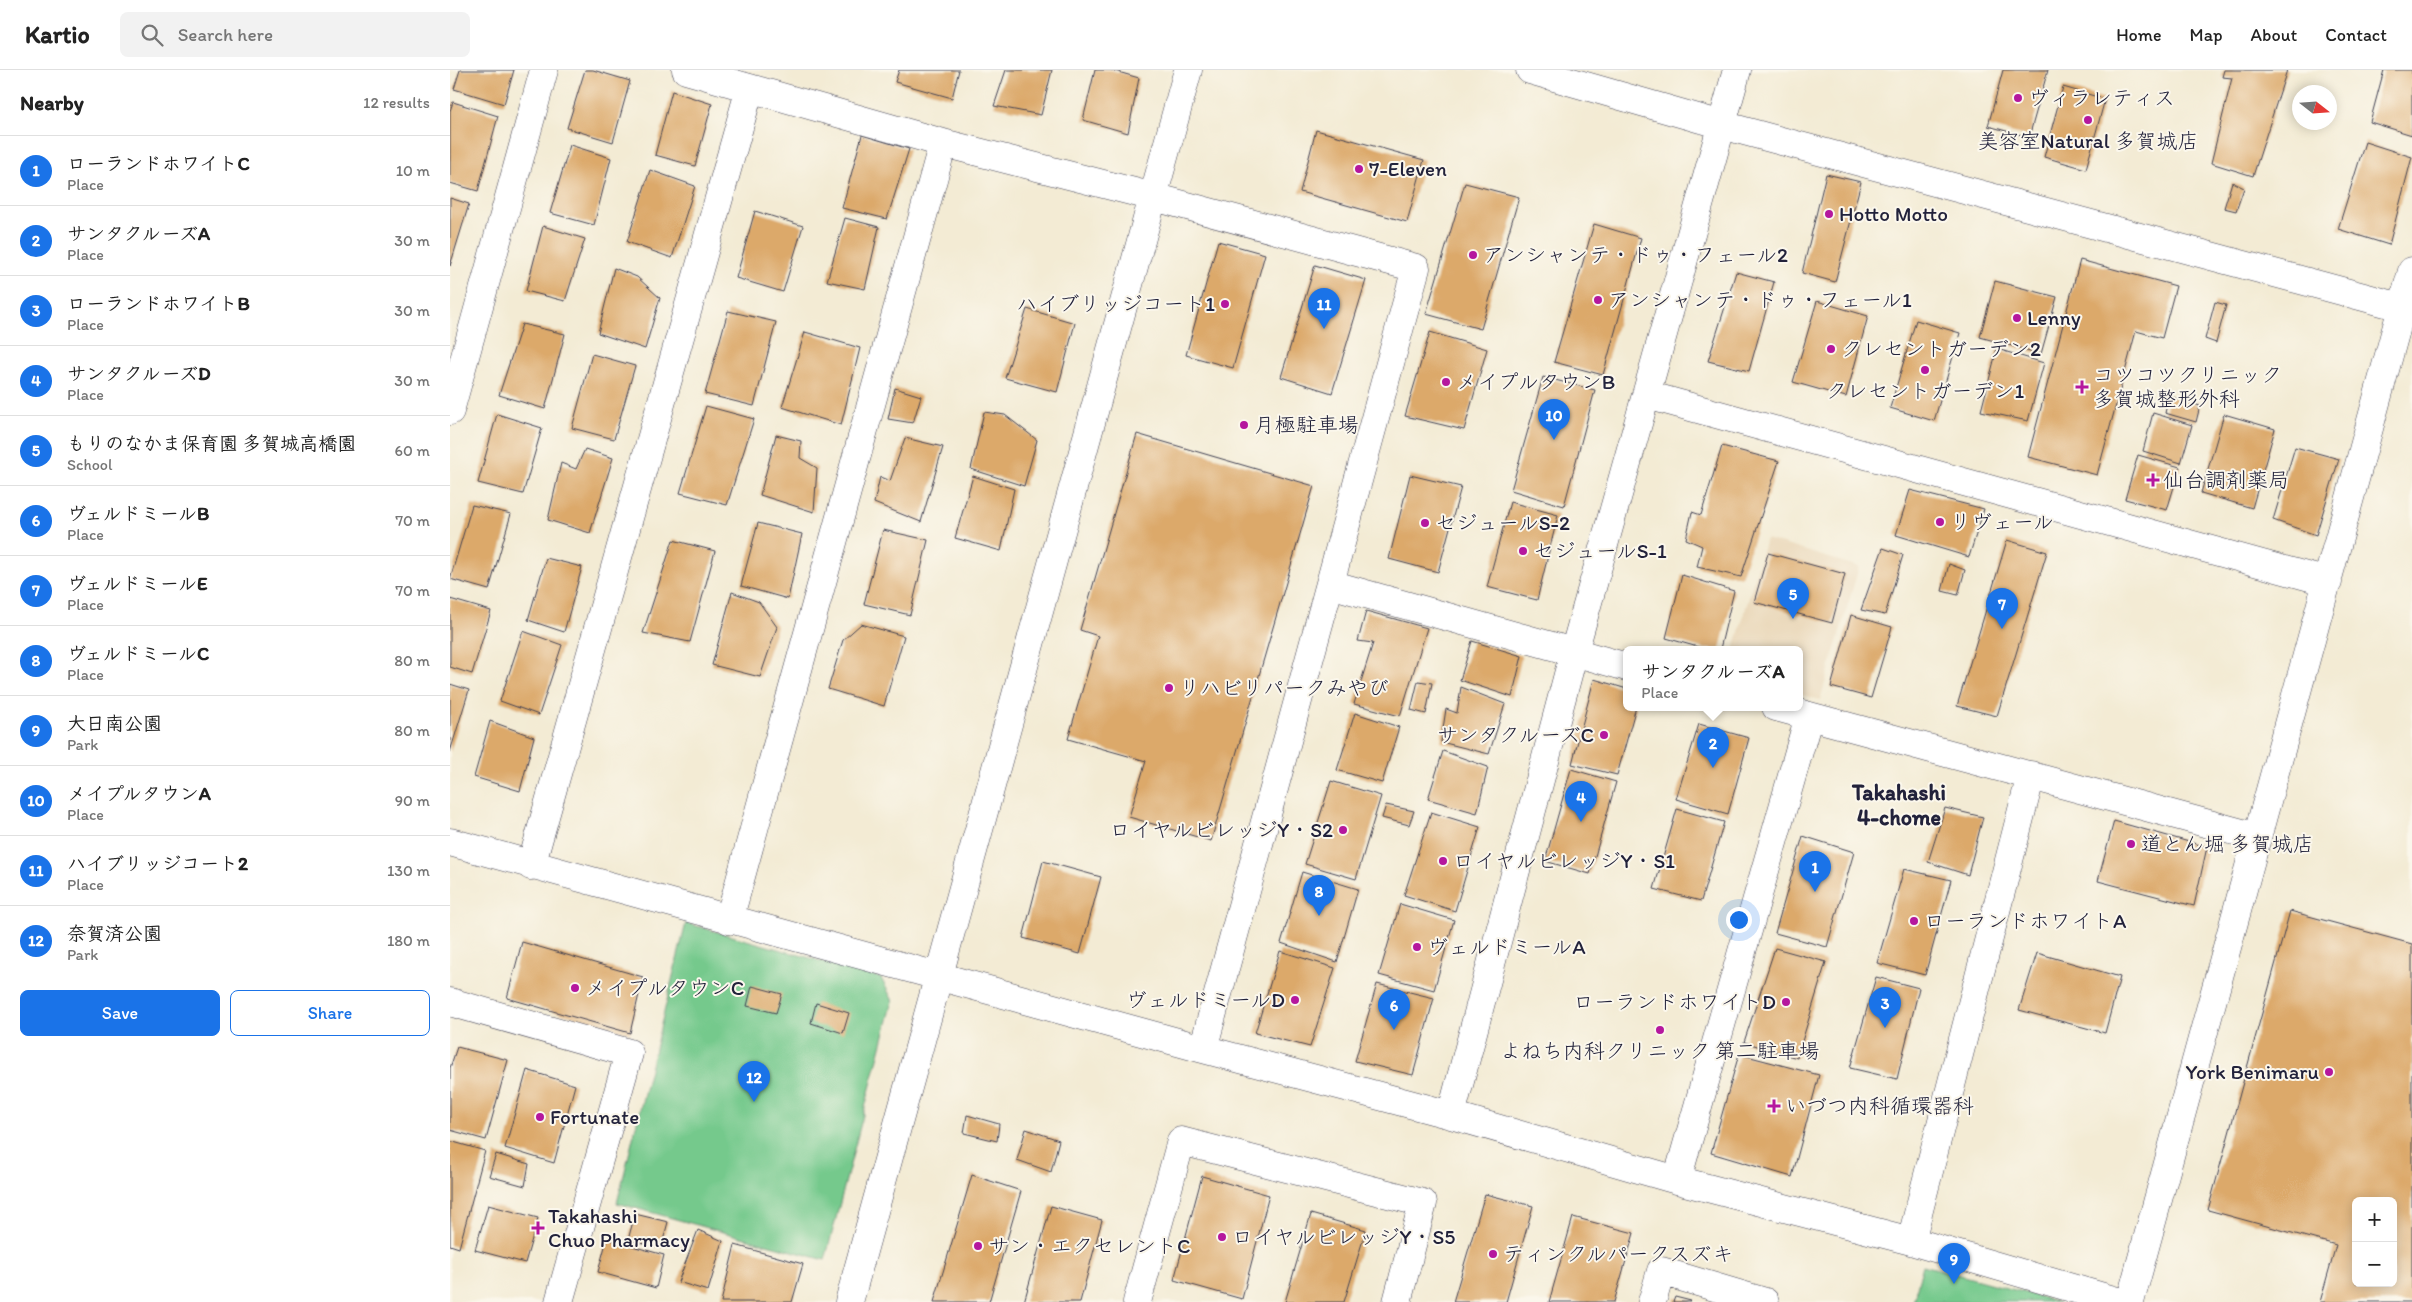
<!DOCTYPE html>
<html lang="en">
<head>
<meta charset="utf-8">
<style>
  body { margin:0; font-family:Itim,"Klee One",sans-serif; background:#f2f2f2; color:#222 }
  .controls { position:absolute; right:15px; bottom:15px; display:grid; overflow:hidden; border-radius:8px; box-shadow:0 2px 12px #0003 }
  .controls button { width:45px; height:45px; display:grid; place-items:center; padding:0; border:0; border-bottom:1px solid #e0e0e0; background:#fff; color:#222; font:25px sans-serif }
  .compass { position:absolute; left:1842px; top:15px; width:45px; height:45px; border-radius:50%; background:#fff; box-shadow:0 2px 12px #0003; rotate:107deg }
  .you { position:absolute; left:1288px; top:849px; width:18px; height:18px; margin:-12px; border:4px solid #fff; border-radius:50%; background:#1a73e8; box-shadow:0 0 0 8px #1a73e833 }
  .badge { display:grid; place-items:center; width:32px; height:32px; border-radius:50%; background:#1a73e8; color:#fff; font-size:16px; font-weight:700 }
  .pin { position:absolute; translate:-50% -41px; filter:drop-shadow(0 1px 2px #0008) }
  .pin::after { content:''; position:absolute; top:26px; width:18px; height:15px; background:inherit; clip-path:polygon(0 0,100% 0,50% 100%) }
  .popup { position:absolute; left:1173px; top:576px; width:180px; height:65px; box-sizing:border-box; display:grid; place-content:center; border-radius:8px; background:#fff; filter:drop-shadow(0 1px 4px #0005); font-size:16px; white-space:nowrap; color:#767676 }
  .popup b { font-size:19px; color:#222 }
  .popup::after { content:''; position:absolute; left:50%; top:100%; margin-left:-10px; border:10px solid transparent; border-top-color:#fff }
  .list { margin:0; padding:0; list-style:none }
  h2 { display:flex; justify-content:space-between; align-items:center; height:65px; margin:0; padding:0 20px; font-size:21px }
  h2 small { font-size:16px; font-weight:400; color:#767676 }
  .list li { display:grid; grid-template-columns:32px 1fr auto; gap:15px; align-items:center; box-sizing:border-box; height:70px; padding:0 20px; border-top:1px solid #e0e0e0 }
  .list b { display:block; font-size:19px; white-space:nowrap }
  .list p { margin:0; font-size:16px; white-space:nowrap; color:#767676 }
  .list em { font-size:16px; font-style:normal; color:#767676 }
  .actions { display:flex; gap:10px; padding:15px 20px }
  .actions a { flex:1; padding:11px 0; border:1px solid #1a73e8; border-radius:8px; text-align:center; font-size:18px; color:#1a73e8 }
  .actions .main { background:#1a73e8; color:#fff }
  .icon { flex:none; width:28px; height:28px; fill:none; stroke:currentColor; stroke-width:2; stroke-linecap:round; stroke-linejoin:round }
  .map { position:relative; flex:none; width:1962px; height:1232px; overflow:hidden }
  header { display:flex; align-items:center; gap:30px; box-sizing:border-box; height:70px; padding:0 25px; background:#fff; border-bottom:1px solid #e0e0e0 }
  header strong { font-size:24px }
  nav { display:flex; gap:28px; margin-inline-start:auto; font-size:18px }
  .search { width:350px; height:45px; background:#f2f2f2; display:flex; align-items:center; gap:12px; box-sizing:border-box; padding:0 18px; border-radius:8px; color:#767676; font-size:19px }
  main { display:flex }
  aside { flex:1; background:#fff }
  .map>svg:first-child { display:block }
  .built { fill:#ead8ba }
  .green { fill:#75c98c; stroke:#4c7664 }
  .building { fill:#dca96b; fill-rule:evenodd }
  .lines { fill:none; stroke-linecap:round; stroke-linejoin:round }
  .minor-casing { stroke:#414052; stroke-width:29 }
  .minor { stroke:#fff; stroke-width:28 }
  .poi-dot { fill:#b5179e; stroke:#fbf7ec; stroke-width:2 }
  .labels { text-anchor:middle; stroke-width:4; stroke-linejoin:round; paint-order:stroke }
  .poi-label { font-size:21px; fill:#22223b; stroke:#fbf7ec; text-anchor:start }
  .neighbourhood-label { font-size:22px; font-weight:bold; fill:#22223b; stroke:#fbf7ec }
</style>
</head>
<body>
<header>
<strong>Kartio</strong>
<div class="search"><svg class="icon" aria-label="search" viewBox="0 0 24 24"><circle cx="10" cy="10" r="6"/><path d="M15 15l6 6"/></svg>Search here</div>
<nav><a>Home</a><a>Map</a><a>About</a><a>Contact</a></nav>
</header>
<main>
<aside>
<h2>Nearby<small>12 results</small></h2>
<ul class="list">
<li><span class="badge">1</span><div><b>ローランドホワイトC</b><p>Place</p></div><em>10 m</em></li>
<li><span class="badge">2</span><div><b>サンタクルーズA</b><p>Place</p></div><em>30 m</em></li>
<li><span class="badge">3</span><div><b>ローランドホワイトB</b><p>Place</p></div><em>30 m</em></li>
<li><span class="badge">4</span><div><b>サンタクルーズD</b><p>Place</p></div><em>30 m</em></li>
<li><span class="badge">5</span><div><b>もりのなかま保育園 多賀城高橋園</b><p>School</p></div><em>60 m</em></li>
<li><span class="badge">6</span><div><b>ヴェルドミールB</b><p>Place</p></div><em>70 m</em></li>
<li><span class="badge">7</span><div><b>ヴェルドミールE</b><p>Place</p></div><em>70 m</em></li>
<li><span class="badge">8</span><div><b>ヴェルドミールC</b><p>Place</p></div><em>80 m</em></li>
<li><span class="badge">9</span><div><b>大日南公園</b><p>Park</p></div><em>80 m</em></li>
<li><span class="badge">10</span><div><b>メイプルタウンA</b><p>Place</p></div><em>90 m</em></li>
<li><span class="badge">11</span><div><b>ハイブリッジコート2</b><p>Place</p></div><em>130 m</em></li>
<li><span class="badge">12</span><div><b>奈賀済公園</b><p>Park</p></div><em>180 m</em></li>
</ul>
<div class="actions"><a class="main">Save</a><a>Share</a></div>
</aside>
<div class="map">
<svg width="1962" height="1232" viewBox="0 0 1962 1232">
  <rect width="100%" height="100%" fill="#fbf7ec"/>
  <filter id="ink" filterUnits="userSpaceOnUse"><feTurbulence type="fractalNoise" baseFrequency=".02" numOctaves="2"/><feDisplacementMap in="SourceGraphic" scale="10" xChannelSelector="R" yChannelSelector="G"/><feConvolveMatrix kernelMatrix="1 2 1 2 8 2 1 2 1" color-interpolation-filters="sRGB"/></filter>
  <filter id="wash" filterUnits="userSpaceOnUse"><feTurbulence type="fractalNoise" baseFrequency=".0096" numOctaves="4" result="noise"/><feDisplacementMap in="SourceGraphic" scale="20" xChannelSelector="R" yChannelSelector="G"/><feGaussianBlur stdDeviation="1.12" result="paint"/><feColorMatrix in="noise" values="0 0 0 0 0 0 0 0 0 0 0 0 0 0 0 0 0 1.4 0 .05"/><feComposite in="paint" operator="in"/></filter>
  <g filter="url(#wash)">
    <rect width="100%" height="100%" fill="#f3ebd4"/>
    <path class="built" d="M1316 469 1409 497 1370 630 1349 624V579H1284Z"/>
    <path class="green" d="M236 853 431 908 443 931 375 1190 167 1133Z
      M1473 1195 1609 1232H1463Z"/>
    <g id="blocks">
      <path class="building" d="M10 0H64L54 34 4 19Z
        M135 0H143L180 11 163 72 117 58Z
        M449 0H509L502 28 445 12Z
        M556 0H602L591 45 544 36Z
        M645 0H661L689 8 678 63 633 50Z
        M1553 0H1598L1579 67 1538 56Z
        M1774 0H1837L1803 106 1761 93 1782 8 1772 7Z
        M1934 0H1962V65L1920 52Z
        M1613 17 1655 29 1636 99 1594 87Z
        M222 21 262 34 245 96 205 85Z
        M3 32 48 46 28 121 0 113V41Z
        M866 60 974 90 957 152 850 122Z
        M412 65 459 79 437 149 392 138Z
        M1915 72 1962 87 1939 175 1888 159Z
        M120 75 161 88 144 155 100 143Z
        M200 100 245 116 222 188 177 172Z
        M1376 104 1411 112 1385 212 1352 203Z
        M1782 112 1794 118 1786 141 1774 138Z
        M1015 113 1069 127 1031 259 976 244Z
        M0 128 19 134 0 196Z
        M305 141 353 156 333 222 286 208Z
        M395 148 429 157 415 219 377 211Z
        M1144 154 1191 168 1153 305 1104 292Z
        M93 156 135 169 115 231 76 221Z
        M768 171 815 184 783 298 736 285Z
        M1630 190 1726 216 1712 268 1686 261 1647 405 1578 387Z
        M865 195 916 210 882 323 831 307Z
        M164 198 187 207 210 228 195 279 148 263Z
        M1286 202 1324 212 1299 301 1258 291Z
        M1545 211 1607 227 1591 284 1530 267Z
        M1367 231 1418 246 1396 327 1343 312Z
        M1765 232 1776 235 1766 273 1755 269Z
        M577 239 625 253 607 322 555 308Z
        M278 241 326 252 304 336 255 324Z
        M1466 250 1510 263 1484 351 1440 338Z
        M72 254 115 264 95 339 49 325Z
        M355 262 410 278 391 355 332 337Z
        M980 262 1037 279 1014 360 955 346Z
        M1547 279 1594 293 1578 351 1531 341Z
        M142 284 185 296 164 369 122 358Z
        M1093 307 1145 320 1114 436 1061 420Z
        M445 318 471 326 463 353 438 349Z
        M1719 326 1750 336 1746 352 1715 343Z
        M256 336 304 349 277 435 230 423Z
        M534 342 555 345 587 370 574 416 521 399Z
        M1703 343 1742 355 1731 393 1693 381Z
        M47 344 92 358 73 424 28 413Z
        M1774 344 1825 359 1802 438 1751 423Z
        M687 364 864 416 761 771 679 747 696 691 618 669 648 566 630 560Z
        M326 365 351 371 350 388 367 398 364 442 310 425Z
        M455 368 493 377 471 452 424 433 430 407 440 411Z
        M1272 376 1329 391 1291 507 1247 497 1252 476 1236 469 1242 442 1251 445Z
        M1845 377 1889 389 1866 465 1823 450Z
        M135 379 163 388 140 463 98 450 111 393 126 399Z
        M1688 385 1730 397 1717 440 1675 429Z
        M960 405 1011 417 988 502 939 489Z
        M523 406 564 419 551 481 505 468Z
        M1460 420 1534 439 1519 487 1446 465Z
        M1060 432 1108 445 1087 530 1037 517Z
        M22 435 61 444 39 520 0 509Z
        M308 453 352 464 338 529 291 516Z
        M433 460 478 470 460 545 414 534Z
        M223 470 265 481 240 572 193 563Z
        M1557 470 1597 482 1547 646 1507 636Z
        M1433 478 1453 485 1435 545 1411 540Z
        M1318 483 1395 504 1382 553 1304 532Z
        M96 488 132 497 114 562 78 550Z
        M1499 494 1515 500 1508 525 1492 521Z
        M1232 505 1284 521 1270 579H1255L1216 568Z
        M282 522 309 532 327 557 310 607 262 595Z
        M0 529 41 541 22 604 0 597Z
        M916 541 977 558 950 646 904 634 923 573 908 571Z
        M1401 545 1442 557 1421 628 1381 617Z
        M411 554 454 566 434 636 378 619 393 570Z
        M73 561 112 575 89 645 50 631Z
        M1022 571 1072 586 1062 627 1010 610Z
        M1144 609 1177 619V637H1186L1167 705 1122 694Z
        M968 611 982 613 976 644 961 640Z
        M0 614 19 620 0 682Z
        M1011 617 1055 634 1039 684 991 672 996 639 1007 643Z
        M905 643 949 657 932 713 887 700Z
        M40 651 84 667 70 721 24 707Z
        M1249 654 1299 668 1278 744 1226 729Z
        M993 681 1038 697 1027 743 978 729Z
        M1121 699 1166 712 1140 804 1095 791Z
        M881 711 931 726 906 809 855 794Z
        M936 735 964 741 959 755 932 748Z
        M1495 738 1533 747 1518 805 1478 792Z
        M1227 739 1274 752 1251 831 1204 819Z
        M981 742 1030 757 1005 841 954 825Z
        M1664 751 1757 777 1744 836 1648 811Z
        M1353 766 1404 782 1377 877 1325 863Z
        M593 791 651 807 630 884 573 868Z
        M1454 799 1501 810 1475 905 1427 893Z
        M852 802 908 819 887 892 831 873Z
        M950 834 1004 850 984 920 929 905Z
        M1840 841 1962 874V1232H1870L1886 1175 1758 1140ZM1906 1131H1943V1213H1906Z
        M72 872 193 907 180 963 57 928Z
        M1325 878 1376 892 1347 988 1294 972Z
        M830 881 885 898 860 977 805 963Z
        M1587 883 1670 907 1655 963 1569 940Z
        M1426 907 1469 918 1447 1009 1400 998Z
        M927 914 984 928 963 1005 905 991Z
        M302 916 332 924 326 943 297 936Z
        M366 933 399 943 393 963 361 953Z
        M7 977 58 990 36 1070 0 1060V998Z
        M1289 984 1369 1005 1342 1107 1261 1083Z
        M77 1000 125 1015 104 1093 55 1078Z
        M517 1045 549 1054 547 1071 514 1063Z
        M576 1059 609 1070 601 1102 567 1090Z
        M0 1071 35 1081 9 1178 0 1175Z
        M46 1084 79 1094 75 1116 39 1106Z
        M522 1105 571 1121 539 1232H484Z
        M752 1106 819 1125 792 1229 724 1210Z
        M1035 1124 1083 1136 1056 1232H1003Z
        M38 1135 88 1148 75 1193 25 1180Z
        M601 1136 652 1150 630 1232H574Z
        M185 1144 218 1152 211 1178 178 1170Z
        M861 1144 916 1160 894 1232H835Z
        M1123 1147 1184 1163 1164 1232H1099Z
        M248 1160 273 1171 258 1221 228 1212Z
        M157 1169 214 1185 206 1218 148 1202Z
        M285 1175 353 1194 342 1232H271Z
        M1225 1227 1241 1231 1240 1232H1223Z"/>
    </g>
  </g>
  <g filter="url(#ink)">
    <use href="#blocks" fill-opacity="0" stroke="#414052" stroke-width="1"/>
    <g class="lines">
      <defs>
        <path id="minor" d="M236 0 493 73 704 127 966 198 753 979
          M1080 0 1272 55 1962 240
          M1197 325 1878 512
          M0 341 94 0
          M880 514 1177 597
          M1326 637 1807 767
          M0 772 753 979 1001 1045 1227 1110 1461 1171 1670 1232
          M81 796 300 18
          M279 850 493 73
          M0 932 179 983 109 1232
          M1001 1045 1124 582 1287 0
          M1227 1110 1359 646
          M1461 1171 1581 705
          M399 1232 738 0
          M687 1232 731 1071 973 1133 947 1232
          M1202 1232 1211 1201 1315 1232
          M1680 1232 1962 201"/>
      </defs>
      <use href="#minor" class="minor-casing"/>
      <use href="#minor" class="minor"/>
    </g>
  </g>
  <g class="poi-dot">
    <circle cx="1568" cy="28" r="5"/>
    <circle cx="1638" cy="50" r="5"/>
    <circle cx="909" cy="99" r="5"/>
    <circle cx="1379" cy="144" r="5"/>
    <circle cx="1023" cy="185" r="5"/>
    <circle cx="1148" cy="230" r="5"/>
    <circle cx="775" cy="234" r="5"/>
    <circle cx="1567" cy="248" r="5"/>
    <circle cx="1381" cy="279" r="5"/>
    <circle cx="1475" cy="300" r="5"/>
    <circle cx="996" cy="312" r="5"/>
    <path d="M1629.5 309.5h5v5h5v5h-5v5h-5v-5h-5v-5h5z"/>
    <circle cx="794" cy="355" r="5"/>
    <path d="M1700.5 402.5h5v5h5v5h-5v5h-5v-5h-5v-5h5z"/>
    <circle cx="1490" cy="452" r="5"/>
    <circle cx="975" cy="453" r="5"/>
    <circle cx="1073" cy="481" r="5"/>
    <circle cx="719" cy="618" r="5"/>
    <circle cx="1154" cy="665" r="5"/>
    <circle cx="893" cy="760" r="5"/>
    <circle cx="1681" cy="774" r="5"/>
    <circle cx="993" cy="791" r="5"/>
    <circle cx="1464" cy="851" r="5"/>
    <circle cx="967" cy="877" r="5"/>
    <circle cx="125" cy="918" r="5"/>
    <circle cx="845" cy="930" r="5"/>
    <circle cx="1336" cy="932" r="5"/>
    <circle cx="1210" cy="960" r="5"/>
    <circle cx="1879" cy="1002" r="5"/>
    <path d="M1321.5 1028.5h5v5h5v5h-5v5h-5v-5h-5v-5h5z"/>
    <circle cx="90" cy="1047" r="5"/>
    <path d="M85.5 1150.5h5v5h5v5h-5v5h-5v-5h-5v-5h5z"/>
    <circle cx="772" cy="1167" r="5"/>
    <circle cx="528" cy="1176" r="5"/>
    <circle cx="1043" cy="1184" r="5"/>
  </g>
  <g class="labels">
    <g class="poi-label">
      <text x="1578" y="35">ヴィラレティス</text>
      <text x="1638" y="78" text-anchor="middle">美容室Natural 多賀城店</text>
      <text x="919" y="106">7-Eleven</text>
      <text x="1389" y="151">Hotto Motto</text>
      <text x="1033" y="192">アンシャンテ・ドゥ・フェール2</text>
      <text x="1158" y="237">アンシャンテ・ドゥ・フェール1</text>
      <text x="765" y="241" text-anchor="end">ハイブリッジコート1</text>
      <text x="1577" y="255">Lenny</text>
      <text x="1391" y="286">クレセントガーデン2</text>
      <text x="1643" y="312">コツコツクリニック<tspan x="1643" dy="24">多賀城整形外科</tspan></text>
      <text x="1006" y="319">メイプルタウンB</text>
      <text x="1475" y="328" text-anchor="middle">クレセントガーデン1</text>
      <text x="804" y="362">月極駐車場</text>
      <text x="1713" y="417">仙台調剤薬局</text>
      <text x="1500" y="459">リヴェール</text>
      <text x="985" y="460">セジュールS-2</text>
      <text x="1083" y="488">セジュールS-1</text>
      <text x="729" y="625">リハビリパークみやび</text>
      <text x="1144" y="672" text-anchor="end">サンタクルーズC</text>
      <text x="883" y="767" text-anchor="end">ロイヤルビレッジY・S2</text>
      <text x="1691" y="781">道とん堀 多賀城店</text>
      <text x="1003" y="798">ロイヤルビレッジY・S1</text>
      <text x="1474" y="858">ローランドホワイトA</text>
      <text x="977" y="884">ヴェルドミールA</text>
      <text x="135" y="925">メイプルタウンC</text>
      <text x="835" y="937" text-anchor="end">ヴェルドミールD</text>
      <text x="1326" y="939" text-anchor="end">ローランドホワイトD</text>
      <text x="1210" y="988" text-anchor="middle">よねち内科クリニック 第二駐車場</text>
      <text x="1869" y="1009" text-anchor="end">York Benimaru</text>
      <text x="1335" y="1043">いづつ内科循環器科</text>
      <text x="100" y="1054">Fortunate</text>
      <text x="98" y="1153">Takahashi<tspan x="98" dy="24">Chuo Pharmacy</tspan></text>
      <text x="782" y="1174">ロイヤルビレッジY・S5</text>
      <text x="538" y="1183">サン・エクセレントC</text>
      <text x="1053" y="1191">ティンクルパークスズキ</text>
    </g>
    <g class="neighbourhood-label">
      <text x="1449" y="730">Takahashi<tspan x="1449" dy="25">4-chome</tspan></text>
    </g>
  </g>
</svg>
<div class="controls">
<button>+</button>
<button>−</button>
</div>
<svg class="compass" viewBox="-18 -18 36 36"><path d="M0-13l5 13h-10z" fill="#e53935"/><path d="M0 13l5-13h-10z" fill="#767676"/></svg>
<div class="you"></div>
<div class="pin badge" style="left:1365px;top:822px">1</div>
<div class="pin badge" style="left:1263px;top:698px">2</div>
<div class="popup"><b>サンタクルーズA</b>Place</div>
<div class="pin badge" style="left:1435px;top:958px">3</div>
<div class="pin badge" style="left:1131px;top:752px">4</div>
<div class="pin badge" style="left:1343px;top:549px">5</div>
<div class="pin badge" style="left:944px;top:960px">6</div>
<div class="pin badge" style="left:1552px;top:559px">7</div>
<div class="pin badge" style="left:869px;top:846px">8</div>
<div class="pin badge" style="left:1504px;top:1214px">9</div>
<div class="pin badge" style="left:1104px;top:370px">10</div>
<div class="pin badge" style="left:874px;top:259px">11</div>
<div class="pin badge" style="left:304px;top:1032px">12</div>
</div>
</main>
</body>
</html>
